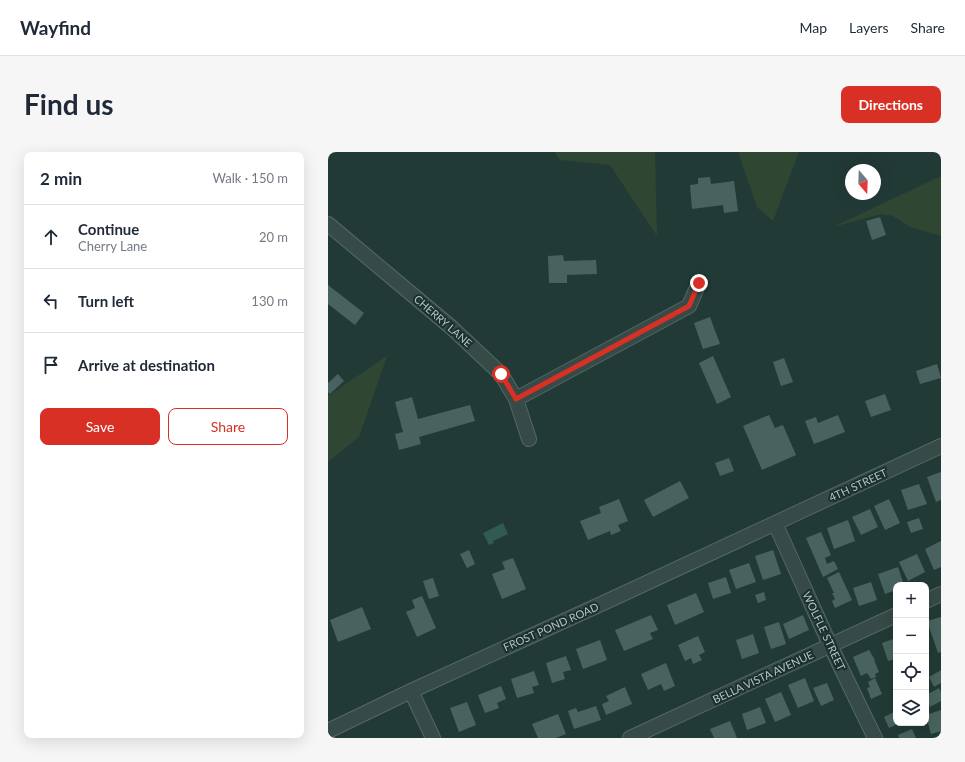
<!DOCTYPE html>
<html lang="en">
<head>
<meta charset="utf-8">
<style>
  body { margin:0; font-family:Lato,sans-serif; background:#f6f6f7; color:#1f2937 }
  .controls { position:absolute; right:12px; bottom:12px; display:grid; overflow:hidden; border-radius:8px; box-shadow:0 4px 16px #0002 }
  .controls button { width:36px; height:36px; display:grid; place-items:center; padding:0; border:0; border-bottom:1px solid #e0e1e3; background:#fff; color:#1f2937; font:20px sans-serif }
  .compass { position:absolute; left:517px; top:12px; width:36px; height:36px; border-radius:50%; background:#fff; box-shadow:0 4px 16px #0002; rotate:161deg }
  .stop { position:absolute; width:12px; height:12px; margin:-9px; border:3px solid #d93025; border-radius:50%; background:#fff }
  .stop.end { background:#d93025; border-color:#fff; box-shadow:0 1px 4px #0008 }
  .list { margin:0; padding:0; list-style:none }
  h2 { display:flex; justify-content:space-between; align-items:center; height:52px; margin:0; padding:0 16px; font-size:17px }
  h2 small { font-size:13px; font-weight:400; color:#747a83 }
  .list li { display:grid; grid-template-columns:26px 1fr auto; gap:12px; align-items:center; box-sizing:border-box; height:64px; padding:0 16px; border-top:1px solid #e0e1e3 }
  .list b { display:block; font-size:15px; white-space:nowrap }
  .list p { margin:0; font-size:13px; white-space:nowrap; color:#747a83 }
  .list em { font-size:13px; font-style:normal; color:#747a83 }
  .actions { display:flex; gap:8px; padding:12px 16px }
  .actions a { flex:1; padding:9px 0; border:1px solid #d93025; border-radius:8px; text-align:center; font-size:14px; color:#d93025 }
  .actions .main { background:#d93025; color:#fff }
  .icon { flex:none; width:22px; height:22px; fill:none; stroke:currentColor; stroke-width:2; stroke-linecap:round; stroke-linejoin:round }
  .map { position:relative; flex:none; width:613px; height:586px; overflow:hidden; border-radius:8px }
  header { display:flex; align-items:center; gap:24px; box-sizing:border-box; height:56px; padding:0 20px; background:#fff; border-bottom:1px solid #e0e1e3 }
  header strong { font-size:19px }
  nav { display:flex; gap:22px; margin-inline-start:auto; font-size:14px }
  .intro { display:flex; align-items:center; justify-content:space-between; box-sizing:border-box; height:96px; padding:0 24px }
  h1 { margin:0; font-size:28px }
  .button { padding:10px 18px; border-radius:8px; background:#d93025; color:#fff; font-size:14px; font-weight:700 }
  main { display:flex; gap:24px; padding:0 24px }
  aside { flex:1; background:#fff; border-radius:8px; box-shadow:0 4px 16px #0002 }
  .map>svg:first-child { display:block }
  .green { fill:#2f4633 }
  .water { fill:#315a53 }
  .building { fill:#48635f }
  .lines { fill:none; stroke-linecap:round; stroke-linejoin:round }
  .minor-casing { stroke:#546865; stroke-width:16 }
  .minor { stroke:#364a47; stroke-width:14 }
  .route { stroke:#d93025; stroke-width:5 }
  .labels { text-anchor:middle; stroke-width:4; stroke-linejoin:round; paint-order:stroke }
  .street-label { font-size:11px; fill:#b1c6c3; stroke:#1b2f2c }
</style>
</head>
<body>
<header>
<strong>Wayfind</strong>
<nav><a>Map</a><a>Layers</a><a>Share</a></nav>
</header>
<div class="intro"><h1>Find us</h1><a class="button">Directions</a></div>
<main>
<aside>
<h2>2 min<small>Walk · 150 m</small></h2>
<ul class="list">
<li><svg class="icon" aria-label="ahead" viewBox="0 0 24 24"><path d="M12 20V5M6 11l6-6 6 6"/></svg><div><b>Continue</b><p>Cherry Lane</p></div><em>20 m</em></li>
<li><svg class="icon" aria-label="left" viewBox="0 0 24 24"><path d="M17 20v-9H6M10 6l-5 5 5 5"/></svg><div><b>Turn left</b></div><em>130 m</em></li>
<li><svg class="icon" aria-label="arrive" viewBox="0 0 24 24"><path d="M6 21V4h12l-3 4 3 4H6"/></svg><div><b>Arrive at destination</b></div></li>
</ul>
<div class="actions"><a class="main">Save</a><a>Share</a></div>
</aside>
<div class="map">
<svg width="613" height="586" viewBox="0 0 613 586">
  <rect width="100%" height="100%" fill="#223a36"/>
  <path class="green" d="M227 0H327L329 84 282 13 232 8Z
    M410 0H471L445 69 429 55Z
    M613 24V84L582 75 565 64 553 62 505 75Z
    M59 204 31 285 0 310V244Z"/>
  <path class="water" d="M175 371 180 382 165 389 166 391 161 393 155 381Z"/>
  <path class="building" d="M382 25 383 32 406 29 410 59 396 61 395 53 364 57 362 33 370 32V26Z
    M552 65 558 83 544 88 538 69Z
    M235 103 236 109 268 108 269 122 239 123V131H221L220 104Z
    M0 133 36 161 27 173 0 152Z
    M382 165 392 192 375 197 366 171Z
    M385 204 403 245 389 252 371 211Z
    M456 206 465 230 453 234 445 210Z
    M609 212 613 226 592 232 588 219Z
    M10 222 16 229 2 242 0 240V231Z
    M557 242 563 258 543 265 537 249Z
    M84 245 90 267 142 253 147 269 91 285 93 292 71 298 67 282 75 280 67 250Z
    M441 263 447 276 455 273 468 303 434 318 415 274Z
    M510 263 517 280 486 292 477 269 488 265 490 271Z
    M401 306 406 319 392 324 387 311Z
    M613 320V348L608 350 599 325Z
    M352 329 361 346 325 365 316 348Z
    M591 332 599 352 580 358 573 338Z
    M291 347 300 369 290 373 293 379 283 383 282 379 260 388 252 369 273 361 271 355Z
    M561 347 572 371 557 378 546 354Z
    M542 357 550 375 533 383 524 365Z
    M591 366 595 377 583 381 579 370Z
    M520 368 527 389 506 397 499 376Z
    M493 380 503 403 497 406 499 412 506 409 510 417 495 425 478 386Z
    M613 389V415L606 418 597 397Z
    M141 398 147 412 139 416 132 402Z
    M445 398 453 422 435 428 427 404Z
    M589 402 597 420 580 429 571 410Z
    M185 406 198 437 174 447 164 422 177 417 174 410Z
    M421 411 428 430 408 437 401 418Z
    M570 415 576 433H568V438L557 442 550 422Z
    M511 420 524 448 507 456 504 449 507 447 504 441H506L499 426Z
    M398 425 403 441 385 447 380 431Z
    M105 426 111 444 101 447 95 429Z
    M543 430 549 448 531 454 525 436Z
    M436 440 438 448 430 451 427 443Z
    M368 441 376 460 347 473 339 453Z
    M94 444 108 476 89 485 78 460 87 456 84 448Z
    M34 455 43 477 10 490 2 468Z
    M323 463 330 478 322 481 325 487 296 499 287 478Z
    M475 463 481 478 461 487 455 472Z
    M613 465V500L610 501 599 469Z
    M451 470 458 492 443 497 436 475Z
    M425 482 431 501 414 507 408 488Z
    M370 484 377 500 371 503 374 508 365 512 363 506 357 509 350 493Z
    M568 486V507L560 509 554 491Z
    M272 488 279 508 255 517 248 497Z
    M541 498 547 508H546L551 520 547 522 548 525 543 527 539 521 533 524 525 505Z
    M238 504 243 518 235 520 237 527 224 531 218 511Z
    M338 511 347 534 336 539 333 532 320 538 313 522Z
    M613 518V531L606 535 601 525Z
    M206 519 211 533 204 535 206 541 189 546 183 527Z
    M477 526 486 549 470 556 460 533Z
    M547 526 554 542 543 547 539 536 542 535 540 530Z
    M499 531 506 548 493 554 485 536Z
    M173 534 178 547 169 551 171 556 157 561 150 543Z
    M297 535 304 552 278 563 274 552 281 549 278 544Z
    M611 536 613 540V549L602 555 598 546V543Z
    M453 540 463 563 447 570 437 547Z
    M139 550 148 573 131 580 122 556Z
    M268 554 273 568 246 577 240 559 248 556 250 560Z
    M432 555 438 571 419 578 414 562Z
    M613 558V579L603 582 598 563Z
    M566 560V561L568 560V571H572L561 576 556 565Z
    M230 562 238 582 228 586H210L204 572Z
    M402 569 409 586H386L382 577Z
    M584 577 588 586H571L570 583Z"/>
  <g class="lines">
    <defs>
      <path id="minor" d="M0 72 123 175 173 222 188 247 201 287
        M188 247 361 154 371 131
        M447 371 502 493 547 586
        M598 449 613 442
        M83 539 105 586
        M0 579 83 539 284 447 613 294
        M302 586 568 463"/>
    </defs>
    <use href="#minor" class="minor-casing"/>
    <use href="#minor" class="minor"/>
  </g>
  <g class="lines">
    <path class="route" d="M173 222 188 247 361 154 371 131"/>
  </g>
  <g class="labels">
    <g class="street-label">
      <text transform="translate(115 169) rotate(41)" y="4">CHERRY LANE</text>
      <text transform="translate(530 333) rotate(-25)" y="4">4TH STREET</text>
      <text transform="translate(223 475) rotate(-24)" y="4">FROST POND ROAD</text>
      <text transform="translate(496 479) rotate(65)" y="4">WOLFLE STREET</text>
      <text transform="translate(435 525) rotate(-25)" y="4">BELLA VISTA AVENUE</text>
    </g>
  </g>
</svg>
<div class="controls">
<button>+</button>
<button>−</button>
<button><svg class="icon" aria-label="locate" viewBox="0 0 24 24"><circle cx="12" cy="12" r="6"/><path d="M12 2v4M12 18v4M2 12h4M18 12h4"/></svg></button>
<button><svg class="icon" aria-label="layers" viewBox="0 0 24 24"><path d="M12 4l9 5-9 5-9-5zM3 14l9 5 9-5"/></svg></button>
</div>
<svg class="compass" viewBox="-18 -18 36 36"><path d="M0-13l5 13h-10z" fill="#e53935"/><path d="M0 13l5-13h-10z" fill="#747a83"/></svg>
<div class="stop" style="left:173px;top:222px"></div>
<div class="stop end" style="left:371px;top:131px"></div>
</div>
</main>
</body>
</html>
